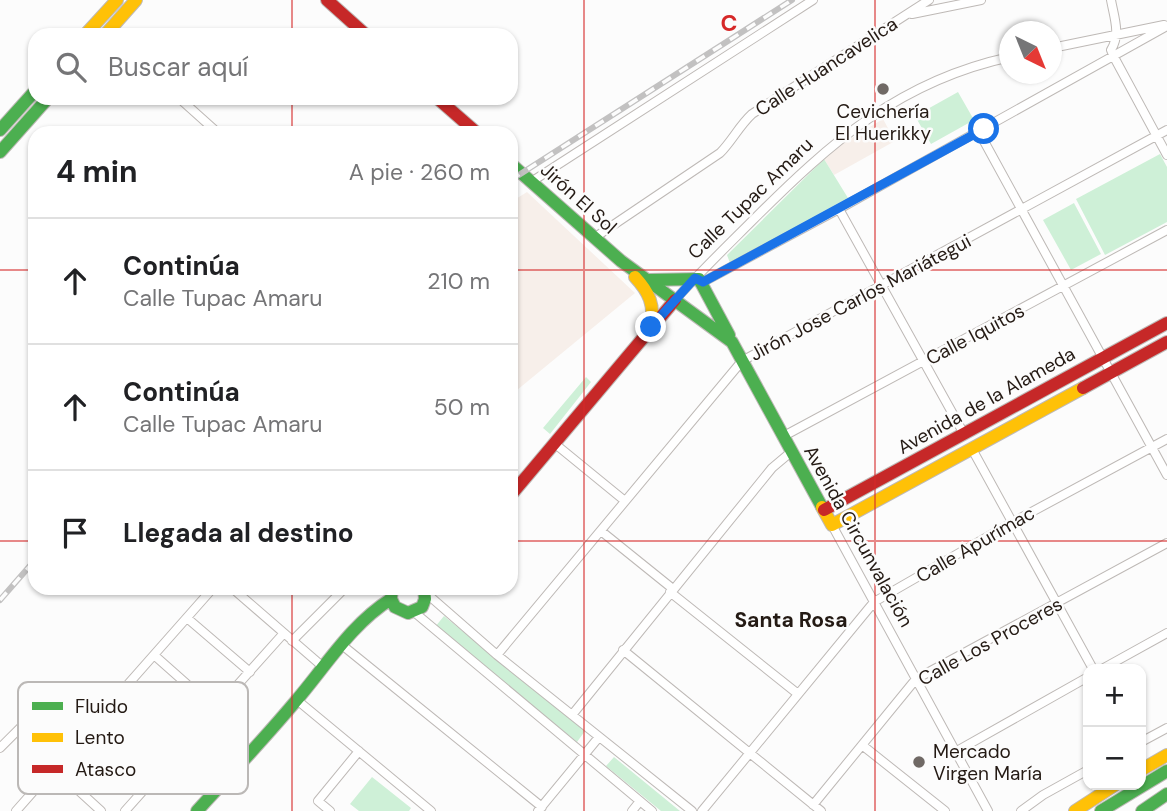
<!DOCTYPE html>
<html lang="es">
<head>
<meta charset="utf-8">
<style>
  body { margin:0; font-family:"DM Sans",sans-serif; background:#f2f2f2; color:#202124 }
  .controls { position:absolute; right:21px; bottom:21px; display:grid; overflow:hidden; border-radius:14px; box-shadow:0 2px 5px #0004 }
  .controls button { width:63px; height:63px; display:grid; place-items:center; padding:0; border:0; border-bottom:2px solid #e0e0e0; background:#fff; color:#202124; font:35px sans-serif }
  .compass { position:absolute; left:999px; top:21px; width:63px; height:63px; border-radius:50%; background:#fff; box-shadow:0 2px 5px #0004; rotate:137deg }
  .stop { position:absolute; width:21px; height:21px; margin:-16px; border:5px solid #1a73e8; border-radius:50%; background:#fff }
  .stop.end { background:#1a73e8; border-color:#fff; box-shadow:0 2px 7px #0008 }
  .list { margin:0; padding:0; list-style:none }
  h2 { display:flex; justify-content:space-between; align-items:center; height:91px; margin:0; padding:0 28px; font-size:30px }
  h2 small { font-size:23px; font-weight:400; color:#757577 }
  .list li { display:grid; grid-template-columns:46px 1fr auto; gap:21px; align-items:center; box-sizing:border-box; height:126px; padding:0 28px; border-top:2px solid #e0e0e0 }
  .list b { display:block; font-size:26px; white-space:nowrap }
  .list p { margin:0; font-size:23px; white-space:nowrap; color:#757577 }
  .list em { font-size:23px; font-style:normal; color:#757577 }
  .icon { flex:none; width:38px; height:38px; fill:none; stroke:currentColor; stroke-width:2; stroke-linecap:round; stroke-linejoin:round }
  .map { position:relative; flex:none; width:1167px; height:811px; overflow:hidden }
  .search { position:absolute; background:#fff; box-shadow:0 2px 5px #0004; left:28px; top:28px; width:490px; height:77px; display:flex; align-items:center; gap:18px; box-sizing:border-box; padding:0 24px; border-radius:21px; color:#757577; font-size:26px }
  .panel { position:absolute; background:#fff; box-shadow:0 2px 5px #0004; left:28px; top:126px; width:490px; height:469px; border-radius:21px }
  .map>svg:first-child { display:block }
  .built { fill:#f7efea }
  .green { fill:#cef0d7 }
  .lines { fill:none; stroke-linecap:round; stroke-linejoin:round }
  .street-casing { stroke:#beb9b6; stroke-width:10 }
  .fast-casing { stroke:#beb9b6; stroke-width:14 }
  .slow-casing { stroke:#beb9b6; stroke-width:14 }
  .jam-casing { stroke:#beb9b6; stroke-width:14 }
  .street { stroke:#fff; stroke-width:8 }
  .fast { stroke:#4caf50; stroke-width:12 }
  .slow { stroke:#ffc107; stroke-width:12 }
  .jam { stroke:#c62828; stroke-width:12 }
  .rail-casing { stroke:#c2c1c1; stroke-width:6 }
  .rail { stroke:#fcfcfc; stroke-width:3.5; stroke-dasharray:10; stroke-linecap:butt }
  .route { stroke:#1a73e8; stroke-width:9 }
  .grid { fill:none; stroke:#d62828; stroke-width:2; stroke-opacity:0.55 }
  .poi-dot { fill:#706965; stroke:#fcfcfc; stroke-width:2.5 }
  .labels { text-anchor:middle; stroke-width:5; stroke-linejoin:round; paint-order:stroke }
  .street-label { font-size:19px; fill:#241a14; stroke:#fcfcfc }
  .poi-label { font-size:19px; fill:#241a14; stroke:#fcfcfc }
  .neighbourhood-label { font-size:21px; font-weight:bold; fill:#241a14; stroke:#fcfcfc }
  .key { fill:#fcfcfc; stroke:#bbb8b6; stroke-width:2 }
  .key-label { font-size:19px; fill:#241a14 }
  .grid-label { font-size:23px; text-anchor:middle; font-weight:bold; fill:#d62828; stroke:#fcfcfc; stroke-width:5; stroke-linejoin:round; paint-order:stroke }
</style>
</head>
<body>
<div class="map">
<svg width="1167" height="811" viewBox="0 0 1167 811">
  <rect width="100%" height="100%" fill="#fcfcfc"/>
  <path class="built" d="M883 119 895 141 834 175 824 159 842 144Z
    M527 192 635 293 511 395V202Z"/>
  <path class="green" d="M958 92 974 120 931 144 915 116Z
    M1160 154 1167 167V222L1105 255 1076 199Z
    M824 159 848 198 730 263 727 255Z
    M1074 203 1101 254 1071 270 1043 220Z
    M586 377 591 382 550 434 543 428Z
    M444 616 585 731 577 742 435 627Z
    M614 757 680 811H661L606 766Z
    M372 777 411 808 409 811H359L350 804Z"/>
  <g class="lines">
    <defs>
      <path id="street" d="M1111 0C1114 17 1121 34 1111 50L1114 57 1167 155
        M912 14 981 0
        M1052 48 1164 25
        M179 98 218 133
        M979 132 1167 475
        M531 182 813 0
        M839 209 964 434
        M594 238 720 153C732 141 739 126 752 114L929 0
        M703 282 839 209 1167 26
        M675 300C700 272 727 246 753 220 830 143 899 81 1010 57
        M782 437 1167 230
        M554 443 625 501
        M972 449 1093 669
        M832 525 988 811
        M601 531 673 589
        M232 588 322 666
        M670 592 798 694
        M426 593 497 655 692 811
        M414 612 652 811
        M187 618 250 672
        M292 641 345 588
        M342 645 542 807
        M623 650 821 811
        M154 655 216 710
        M497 655 742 361 1167 130
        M1102 669 1167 633
        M122 692 221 784
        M297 700 431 811
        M572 715 772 468 791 452
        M86 732 147 787
        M1141 742 1167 728
        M862 745 945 811
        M0 748 22 726 61 760
        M955 752 1088 677
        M54 768 101 811
        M813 805 916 679 1167 543
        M16 811 213 588
        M125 811 284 633
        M330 811 318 801 359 751
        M538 811 599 737
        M632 811 640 801
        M702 811 874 602 1013 522 1167 439
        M1021 811 1043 795 1088 770"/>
      <path id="fast" d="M0 130 35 91
        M0 152 48 98
        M511 164 621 261 732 342 822 507
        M648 280 699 279 729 335
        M392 588 391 599 395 607 408 613 422 607 425 599 424 588
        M197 811C230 775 264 739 295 702 326 666 351 624 391 599
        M1101 811 1167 771
        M1142 811 1167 794"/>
      <path id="slow" d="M85 35 117 0
        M105 35 136 0
        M635 277C649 292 655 305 651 326
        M822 507 832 525 1083 388
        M1141 770 1167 755
        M1075 811 1115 785"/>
      <path id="jam" d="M327 0 366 35
        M437 98 477 133
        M1083 388 1167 342
        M511 495 675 300
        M824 510 1167 323"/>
    </defs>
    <use href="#street" class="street-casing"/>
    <use href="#fast" class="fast-casing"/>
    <use href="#slow" class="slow-casing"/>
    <use href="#jam" class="jam-casing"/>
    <use href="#street" class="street"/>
    <use href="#fast" class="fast"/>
    <use href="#slow" class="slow"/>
    <use href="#jam" class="jam"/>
    <defs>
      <path id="rail" d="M511 180 792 0
        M0 600 35 560"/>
    </defs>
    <use href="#rail" class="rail-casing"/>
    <use href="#rail" class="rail"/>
  </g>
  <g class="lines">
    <path class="route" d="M651 327 695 278 703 282 984 129"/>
  </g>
  <path class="grid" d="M292 0V35M584 0V811M875 0V811M292 98V133M0 270H35M511 270H1167M0 541H35M511 541H1167M292 588V811"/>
  <g class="poi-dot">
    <circle cx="883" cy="89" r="7"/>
    <circle cx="919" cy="762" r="7"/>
  </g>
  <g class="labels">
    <g class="street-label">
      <text transform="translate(826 66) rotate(-33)" y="7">Calle Huancavelica</text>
      <text transform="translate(579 198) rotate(42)" y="7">Jirón El Sol</text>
      <text transform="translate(750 198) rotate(-44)" y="7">Calle Tupac Amaru</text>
      <text transform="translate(860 297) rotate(-28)" y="7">Jirón Jose Carlos Mariátegui</text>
      <text transform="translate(975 334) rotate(-28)" y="7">Calle Iquitos</text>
      <text transform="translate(986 400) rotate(-29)" y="7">Avenida de la Alameda</text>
      <text transform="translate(859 536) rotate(61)" y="7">Avenida Circunvalación</text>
      <text transform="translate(975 544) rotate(-30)" y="7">Calle Apurímac</text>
      <text transform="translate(990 641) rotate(-29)" y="7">Calle Los Proceres</text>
    </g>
    <g class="poi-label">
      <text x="883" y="118">Cevichería<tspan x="883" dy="22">El Huerikky</tspan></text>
      <text x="933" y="758" text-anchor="start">Mercado<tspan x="933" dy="22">Virgen María</tspan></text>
    </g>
    <g class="neighbourhood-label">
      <text x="791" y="627">Santa Rosa</text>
    </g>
  </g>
  <rect x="18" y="682" width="230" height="112" rx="10" class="key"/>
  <rect x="32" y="702" width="31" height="8" fill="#4caf50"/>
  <rect x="32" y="733" width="31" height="9" fill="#ffc107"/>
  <rect x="32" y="765" width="31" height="8" fill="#c62828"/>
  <g class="key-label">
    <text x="75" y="713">Fluido</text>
    <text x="75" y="744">Lento</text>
    <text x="75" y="776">Atasco</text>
  </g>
  <g class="grid-label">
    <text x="729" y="31">C</text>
  </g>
</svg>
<div class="controls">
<button>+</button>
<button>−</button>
</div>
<svg class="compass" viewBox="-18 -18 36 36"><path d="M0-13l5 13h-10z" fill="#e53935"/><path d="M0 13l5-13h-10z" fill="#757577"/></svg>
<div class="stop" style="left:984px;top:129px"></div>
<div class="stop end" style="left:651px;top:327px"></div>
<div class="search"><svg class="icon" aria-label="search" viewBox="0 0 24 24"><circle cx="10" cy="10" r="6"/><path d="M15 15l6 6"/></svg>Buscar aquí</div>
<section class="panel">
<h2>4 min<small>A pie · 260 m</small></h2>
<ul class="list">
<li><svg class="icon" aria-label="ahead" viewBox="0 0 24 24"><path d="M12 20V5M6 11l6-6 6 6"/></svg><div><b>Continúa</b><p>Calle Tupac Amaru</p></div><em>210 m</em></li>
<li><svg class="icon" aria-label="ahead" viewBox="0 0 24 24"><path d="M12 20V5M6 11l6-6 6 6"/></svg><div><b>Continúa</b><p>Calle Tupac Amaru</p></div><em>50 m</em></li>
<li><svg class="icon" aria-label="arrive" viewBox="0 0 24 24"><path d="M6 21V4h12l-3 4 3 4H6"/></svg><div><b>Llegada al destino</b></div></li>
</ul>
</section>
</div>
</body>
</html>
